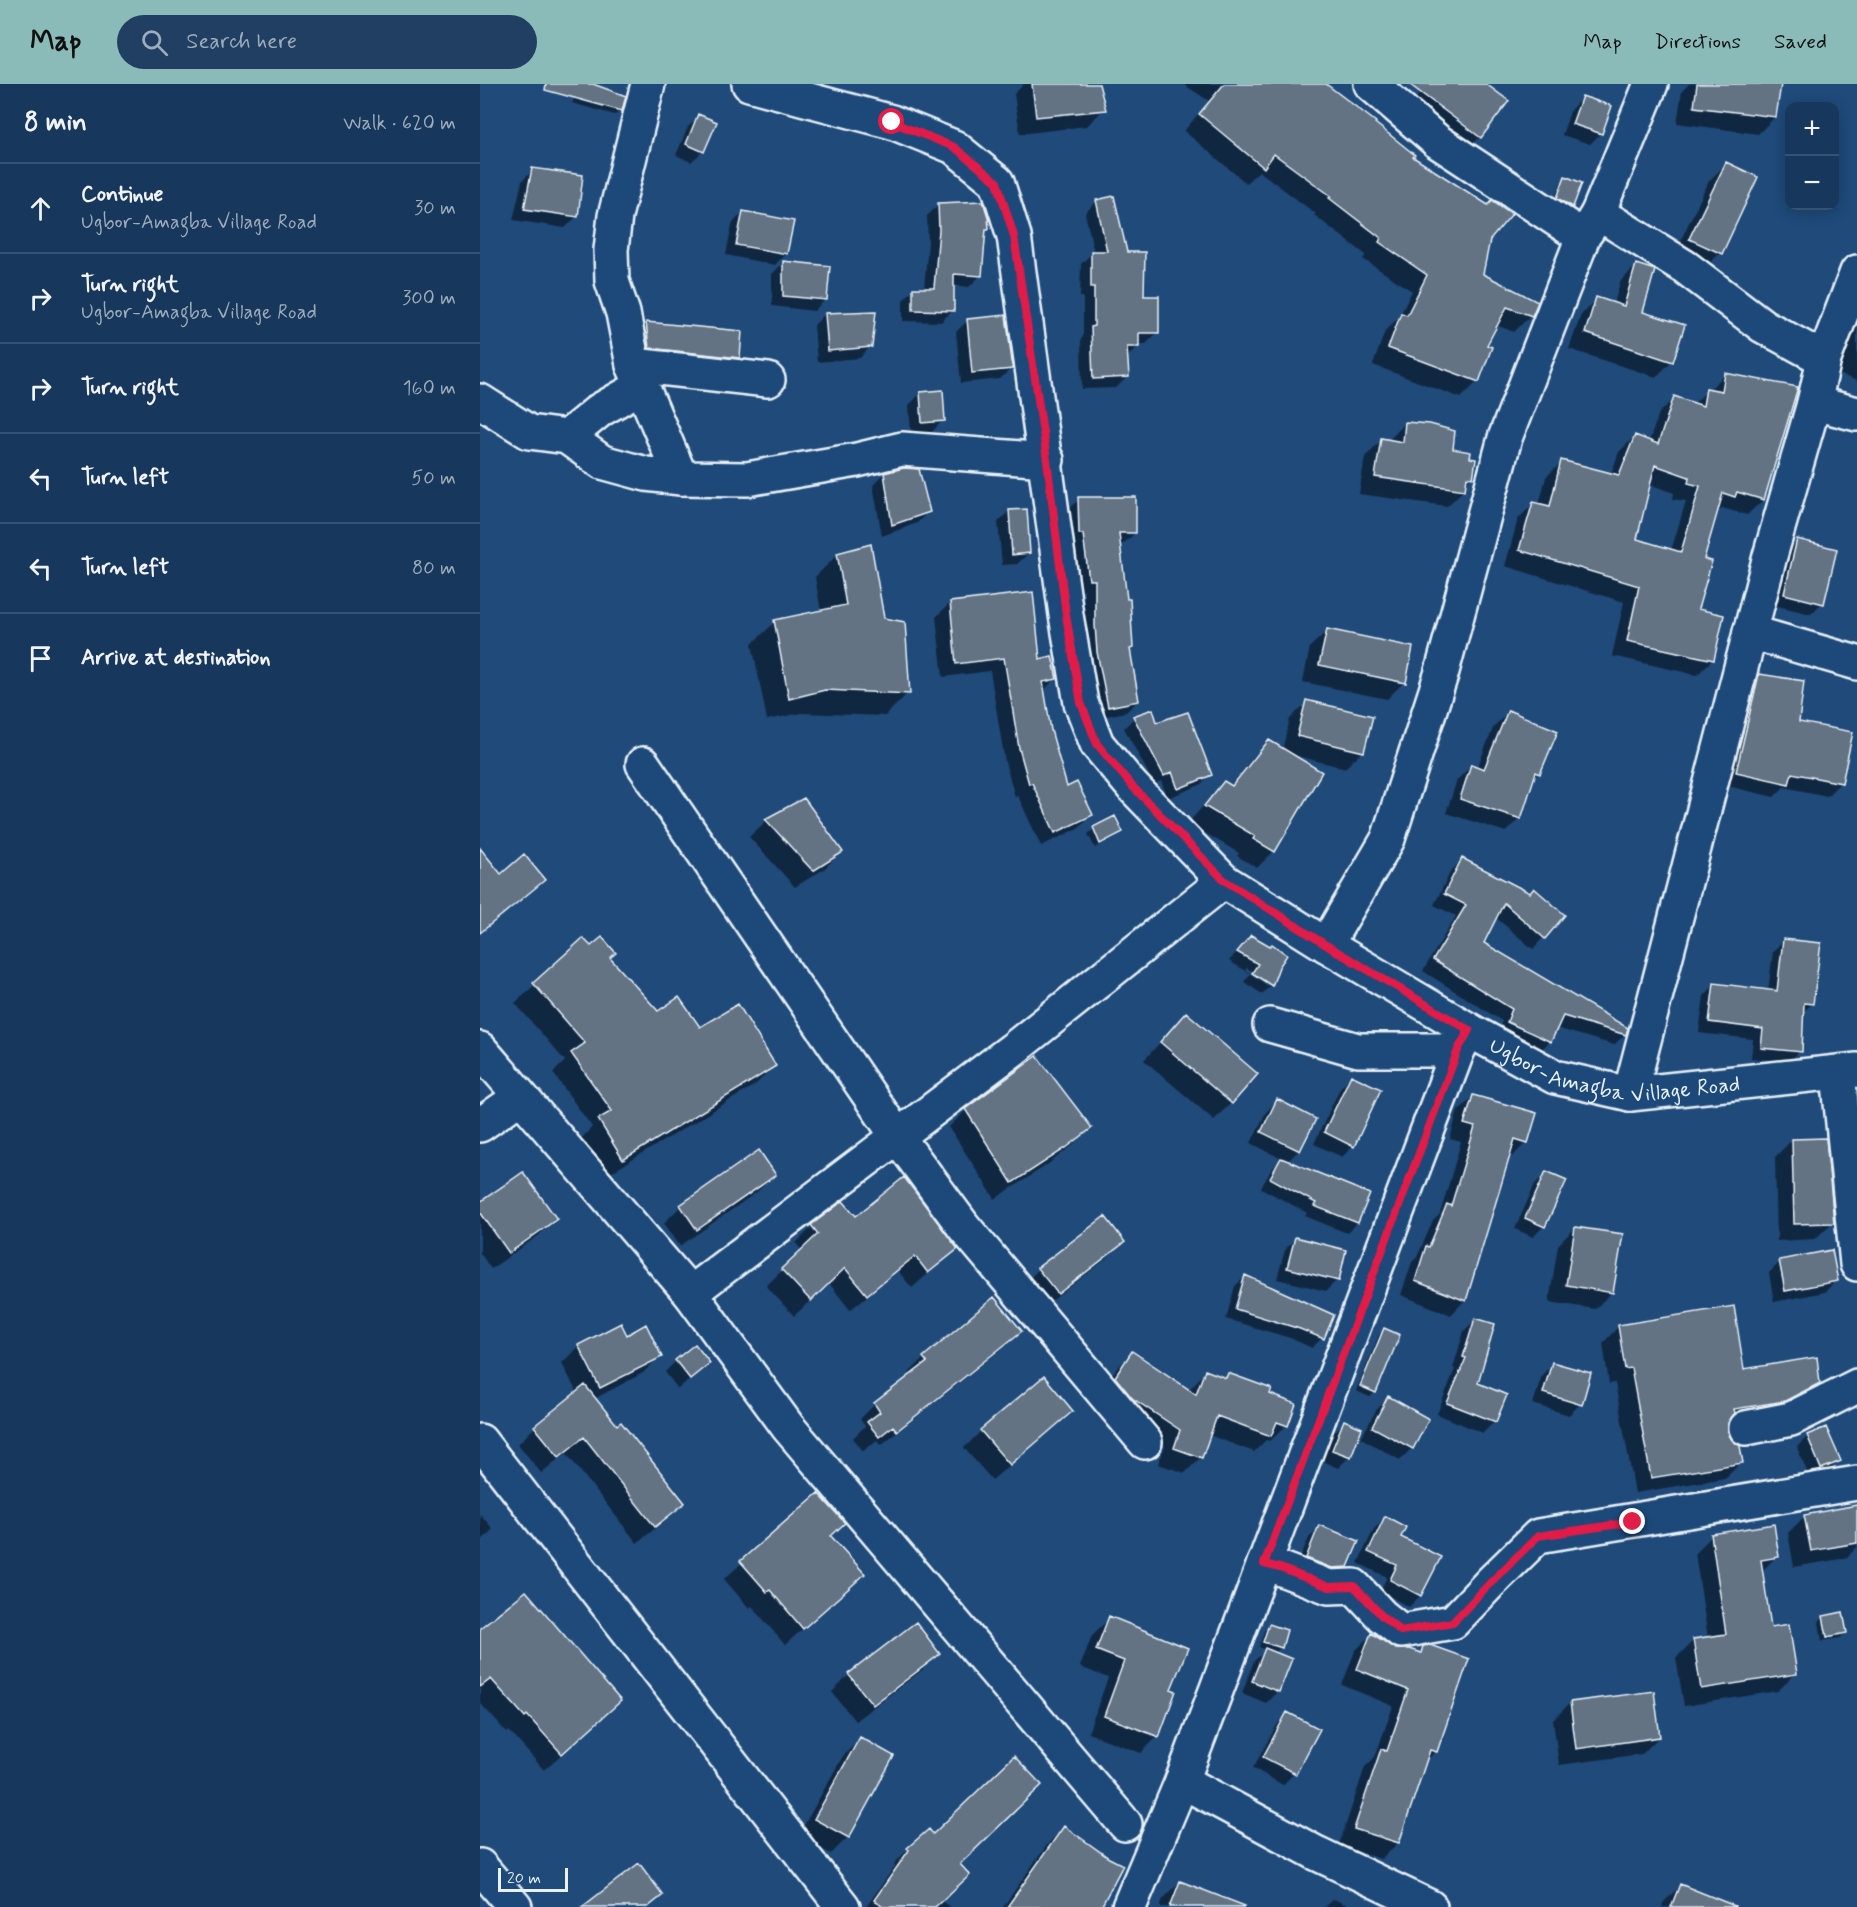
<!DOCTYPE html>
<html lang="en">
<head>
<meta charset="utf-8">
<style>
  body { margin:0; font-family:Mynerve,sans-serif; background:#203f62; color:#f1f3f6 }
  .controls { position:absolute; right:18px; top:18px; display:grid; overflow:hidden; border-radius:12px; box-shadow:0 3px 15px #0003 }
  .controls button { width:54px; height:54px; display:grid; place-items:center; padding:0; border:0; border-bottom:2px solid #365272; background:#17385c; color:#f1f3f6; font:30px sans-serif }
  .scale { position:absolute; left:18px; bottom:15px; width:70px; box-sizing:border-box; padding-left:6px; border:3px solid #e8f1f8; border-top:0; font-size:16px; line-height:21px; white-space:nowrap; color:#e8f1f8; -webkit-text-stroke:4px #1f4a7a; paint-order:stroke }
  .stop { position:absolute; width:18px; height:18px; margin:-14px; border:4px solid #e11d48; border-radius:50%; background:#fff }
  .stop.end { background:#e11d48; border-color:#fff; box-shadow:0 2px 6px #0008 }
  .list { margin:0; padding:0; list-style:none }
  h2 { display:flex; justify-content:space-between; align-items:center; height:78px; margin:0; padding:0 24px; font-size:26px }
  h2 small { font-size:20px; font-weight:400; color:#9eacbb }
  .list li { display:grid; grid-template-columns:39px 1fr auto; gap:18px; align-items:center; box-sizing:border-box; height:90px; padding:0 24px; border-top:2px solid #365272 }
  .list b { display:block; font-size:22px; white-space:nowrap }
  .list p { margin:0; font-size:20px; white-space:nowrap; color:#9eacbb }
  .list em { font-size:20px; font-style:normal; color:#9eacbb }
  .icon { flex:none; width:33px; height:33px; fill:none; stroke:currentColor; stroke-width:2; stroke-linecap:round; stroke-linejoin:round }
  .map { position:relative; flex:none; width:1377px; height:1823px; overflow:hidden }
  header { display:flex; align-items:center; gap:36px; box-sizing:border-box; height:84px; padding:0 30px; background:#8bbbb9; color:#111 }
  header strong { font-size:28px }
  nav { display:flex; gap:33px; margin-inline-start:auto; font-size:21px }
  .search { width:420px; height:54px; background:#203f62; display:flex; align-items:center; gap:15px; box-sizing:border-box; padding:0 21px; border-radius:33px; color:#9eacbb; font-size:22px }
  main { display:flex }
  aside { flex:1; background:#17385c }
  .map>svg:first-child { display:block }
  .shadow { fill:#0007; fill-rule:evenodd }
  .building { fill:#647383; stroke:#e8f1f8; stroke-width:1.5; fill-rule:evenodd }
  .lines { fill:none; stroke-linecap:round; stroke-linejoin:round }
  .minor-casing { stroke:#e8f1f8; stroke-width:38 }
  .minor { stroke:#1f4a7a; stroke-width:33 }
  .route { stroke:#e11d48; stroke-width:8 }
  .labels { text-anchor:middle; stroke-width:6; stroke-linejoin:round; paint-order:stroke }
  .street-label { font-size:22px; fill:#e8f1f8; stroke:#1f4a7a }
</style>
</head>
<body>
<header>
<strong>Map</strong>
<div class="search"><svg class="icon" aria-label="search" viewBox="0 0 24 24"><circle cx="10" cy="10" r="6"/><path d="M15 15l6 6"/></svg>Search here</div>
<nav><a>Map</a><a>Directions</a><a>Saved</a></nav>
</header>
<main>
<aside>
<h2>8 min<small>Walk · 620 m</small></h2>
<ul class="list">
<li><svg class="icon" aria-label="ahead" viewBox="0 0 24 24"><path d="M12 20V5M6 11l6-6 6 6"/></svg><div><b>Continue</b><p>Ugbor-Amagba Village Road</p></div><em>30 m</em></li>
<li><svg class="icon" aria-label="right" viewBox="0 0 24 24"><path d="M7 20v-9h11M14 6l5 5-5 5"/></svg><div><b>Turn right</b><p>Ugbor-Amagba Village Road</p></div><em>300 m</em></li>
<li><svg class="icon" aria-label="right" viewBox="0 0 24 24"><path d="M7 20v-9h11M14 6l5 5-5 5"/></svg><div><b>Turn right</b></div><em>160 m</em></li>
<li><svg class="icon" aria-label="left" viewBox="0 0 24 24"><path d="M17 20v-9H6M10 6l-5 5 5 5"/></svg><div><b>Turn left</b></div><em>50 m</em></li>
<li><svg class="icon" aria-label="left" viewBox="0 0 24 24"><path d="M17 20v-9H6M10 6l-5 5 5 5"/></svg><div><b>Turn left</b></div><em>80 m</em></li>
<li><svg class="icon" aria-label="arrive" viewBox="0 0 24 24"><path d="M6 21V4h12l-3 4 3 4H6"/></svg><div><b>Arrive at destination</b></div></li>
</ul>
</aside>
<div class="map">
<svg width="1377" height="1823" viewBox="0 0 1377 1823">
  <rect width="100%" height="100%" fill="#1f4a7a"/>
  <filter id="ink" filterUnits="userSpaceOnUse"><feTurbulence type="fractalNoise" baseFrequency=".0167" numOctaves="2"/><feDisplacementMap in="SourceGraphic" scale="12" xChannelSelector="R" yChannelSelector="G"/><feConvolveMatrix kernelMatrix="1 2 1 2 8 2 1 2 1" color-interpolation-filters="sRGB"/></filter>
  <g filter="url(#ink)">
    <path class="shadow" d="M101 0H109L141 26 135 31 92 19Z
      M544 0H617L624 25 607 42 540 50 534 10Z
      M703 0H846L931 73 1009 155 1002 190 1051 231 1034 248 1016 241 1005 262 998 297 981 314 893 281 905 247 919 233 932 207 883 175 886 171 834 131 836 130 779 87 766 99 704 47 729 17Z
      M947 0H1004L1027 18 1000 53 983 70 926 27Z
      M1209 0H1299L1295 33 1278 50 1197 39 1202 7Z
      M1102 14 1121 49 1110 60 1082 51 1091 25Z
      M219 32 223 67 211 78 196 71 208 43Z
      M1246 80 1240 169 1223 186 1193 172 1229 97Z
      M53 86 102 92 96 133 85 144 33 136 42 97Z
      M1086 94 1092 122 1087 127 1073 119 1081 99Z
      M616 118 646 169 677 249 666 260H658V263L646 274 647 293 636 304 602 305 601 255 603 253V213H600L601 180 612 169H614L605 129Z
      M459 120 507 144 504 148 500 192 489 203 473 201V226L461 238 423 237V216L434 205H444L448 158 447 132Z
      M263 128 306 169 295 181 246 171 252 140Z
      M303 179 345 216 334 227 292 222V190Z
      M1156 182 1161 229 1192 277 1176 293 1089 265 1101 231 1117 215 1134 220 1140 198Z
      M1377 221V297L1351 287Z
      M345 230 391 262 380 274 337 278 334 241Z
      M488 236 532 284 520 295 481 299 476 248Z
      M166 240 261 248 258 273 241 290 152 281 149 257Z
      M1246 290 1283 416 1267 431 1242 424 1238 427H1236L1223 476 1217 527 1233 575 1217 591 1132 572 1144 518 1025 482 1038 435 1054 419 1059 421 1066 393 1082 378 1131 390 1139 368 1155 352 1169 358 1179 329 1195 314 1213 320ZM1169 400 1194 409 1193 415 1206 417 1191 467 1155 456Z
      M441 309 463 336 452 348 431 349 429 321Z
      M925 339 971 366 991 393 985 400 984 406 967 422 879 410 885 373 901 356H909Z
      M404 390 448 428 437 439 402 452 393 401Z
      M599 415 655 449 643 460H639L651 564 648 567 658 617 646 628 617 634 604 553V506L599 507 588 426Z
      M529 427 549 469 537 480 522 481 518 438Z
      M1317 457 1342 519 1331 530 1293 521 1306 468Z
      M358 470 403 536 428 609 405 632 321 629 287 636 272 560 295 538 341 528 335 493Z
      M470 519 559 577 576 594 563 607 570 646 586 705 611 731 597 745 561 762 538 712 535 713 525 678 510 587 463 593 456 533Z
      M848 546 924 598 907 615 823 598 830 563Z
      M1279 592 1361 698 1347 712 1304 703 1294 713 1243 701 1265 606Z
      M827 618 883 667 865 684 813 671 794 767 777 784 757 772 759 769 708 739 744 699 750 703 772 675 789 658 802 666 810 635Z
      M1029 628 1076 647 1059 689 1051 696 1040 734 1026 748 966 729 977 696 991 682 997 684 1014 642Z
      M654 634 676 640 730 691 720 701 688 714 681 697 674 700 644 644Z
      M324 716 361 768 344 785 315 803 269 753 286 737Z
      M635 734 642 748 636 753 615 764 608 750 614 745Z
      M0 767 21 792 63 796 0 850Z
      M982 776 1083 831 1053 865 1015 833 1002 860 1145 950 1134 961 1076 944 1070 957 1059 968 1017 949 1022 937 943 887 976 832 954 821 971 787Z
      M103 856 110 865 128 874 178 929 220 945 294 982 275 1001 124 1093 101 1055 112 1043 73 989 85 977 35 919Z
      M1304 856 1332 920 1322 929 1320 967 1309 978 1271 974 1273 955 1219 949 1224 912 1234 901 1288 908 1293 867Z
      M762 862 790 864 797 882 791 901 782 910 764 898 770 890 749 877ZM767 884 788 898V902L765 886Z
      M706 930 751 1019 734 1036 664 976Z
      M557 974 610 1044 593 1061 567 1081 515 1115 469 1043 486 1026Z
      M871 993 873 1062 862 1073 834 1060 860 1004Z
      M993 1013 1047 1058 1032 1073 1028 1071 985 1216 971 1231 921 1211 932 1178 937 1173 953 1137 960 1130 981 1058 970 1055 978 1027Z
      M797 1017 819 1066 807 1078 877 1139 867 1149 825 1132 827 1129 781 1104 791 1086 802 1075 771 1059 786 1028Z
      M1312 1056 1353 1138 1335 1155 1297 1157 1295 1073Z
      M1067 1089 1064 1142 1053 1153 1035 1145 1055 1100Z
      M294 1091 277 1108 200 1162 184 1139 201 1122Z
      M363 1119 376 1134 476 1165 432 1204 418 1187 370 1226 349 1199 314 1232 286 1202 322 1167 316 1159 332 1143Z
      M0 1120 75 1135 58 1152 11 1185 0 1169Z
      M1095 1144 1132 1208 1115 1225 1069 1218 1078 1161Z
      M816 1154 857 1196 846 1207 797 1195 805 1166Z
      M643 1158 626 1175 560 1226 541 1203 558 1186Z
      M1300 1178 1356 1196 1345 1208 1294 1218 1289 1189Z
      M765 1193 852 1232 842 1254 832 1264 810 1254 746 1235 755 1202Z
      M995 1236 996 1300 1015 1337 1003 1349 957 1330 975 1285 973 1284 984 1247Z
      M1139 1242 1263 1287 1339 1299 1322 1315 1287 1333 1247 1339 1246 1347 1262 1378 1245 1394 1155 1409 1135 1299 1129 1300 1123 1259Z
      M904 1246 895 1308 890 1313 876 1307 899 1251Z
      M540 1247 525 1262 401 1361 397 1356 383 1367 373 1354 385 1342 380 1335 395 1320 431 1292 429 1289 444 1274Z
      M99 1262 180 1272 163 1289 114 1315 203 1419 186 1436 157 1459 86 1369 61 1389 38 1360 55 1343 97 1309 82 1279Z
      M653 1269 708 1307 725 1288 744 1295 748 1291 807 1341 790 1357 786 1356 774 1368 729 1351 721 1373 705 1389 678 1380 685 1362 636 1330 620 1310 636 1285Z
      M196 1277 228 1279 198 1305 185 1288Z
      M1073 1279 1100 1320 1089 1331 1053 1320 1062 1291Z
      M908 1314 947 1336 932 1364 920 1376 881 1354 897 1325Z
      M591 1327 574 1344 512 1396 484 1364 501 1347Z
      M865 1338 880 1345 869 1373 858 1384 842 1377 853 1349Z
      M1328 1352 1359 1376 1348 1388 1330 1395 1317 1363Z
      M338 1411 350 1453 383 1490 305 1561 272 1522 269 1524 244 1495Z
      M1377 1423V1463L1366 1474 1314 1483 1308 1449 1325 1432Z
      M0 1430 13 1445 0 1458Z
      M905 1434 940 1512 929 1523 900 1507 907 1493 878 1479 894 1445Z
      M840 1442 867 1483 855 1494 815 1485 829 1454ZM862 1482V1485L845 1486V1483Z
      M1232 1452 1297 1472 1281 1488 1290 1545 1315 1590 1298 1607 1204 1622 1196 1574 1213 1557 1228 1554 1215 1469Z
      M1344 1533 1366 1549 1360 1554 1342 1557 1339 1538Z
      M630 1534 689 1606 678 1652 661 1669 608 1649 628 1594 600 1583 612 1551Z
      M789 1542 806 1547 800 1564 794 1570 810 1576 797 1608 786 1619 762 1609 774 1577 786 1566 779 1563 784 1547Z
      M0 1546 122 1634 64 1686 29 1647 27 1649 0 1619Z
      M891 1551 916 1567 938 1570 944 1564 987 1576 955 1668 945 1678 918 1759 901 1775 859 1761 885 1683 895 1673 913 1622 862 1601 875 1567Z
      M458 1570 441 1587 375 1637 352 1608 369 1591Z
      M1090 1619 1179 1653 1162 1670 1079 1681 1073 1636Z
      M808 1629 838 1645 814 1689 803 1701 773 1684 797 1641Z
      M380 1655 368 1753 351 1770 318 1752 363 1672Z
      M584 1743 619 1823H523L567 1761Z
      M428 1765 478 1780 461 1817 470 1823H386L415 1782 414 1780Z
      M700 1798 764 1823H680L683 1815Z
      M1200 1802 1234 1823H1182L1183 1819Z
      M853 1815 872 1823H844Z"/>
    <path class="building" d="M66 0H113L146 12 142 27 65 6Z
      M552 0H619L626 26 556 33Z
      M744 0H846L896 38 895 39 935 71 933 73 1008 121 1012 116 1032 130 1010 156 1003 190 1058 218 1052 232 1027 223 1007 261 1012 263 999 298 908 264 921 229 927 231 947 191 899 158 901 154 849 114 851 112 794 70 784 84 719 30Z
      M929 0H1006L1029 17 1001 54Z
      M1217 0H1301L1296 33 1214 23Z
      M1102 12 1132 22 1122 50 1092 40Z
      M218 30 237 38 224 68 206 60Z
      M1246 78 1278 93 1242 170 1209 155Z
      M52 84 103 91 98 133 44 125Z
      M1085 92 1102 99 1093 123 1077 114Z
      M634 112 647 168H665L664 212H679V249H659V263H647L649 293 613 295 611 243 614 242V203H611V167H627L616 116Z
      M503 117 508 133 509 145H506L502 192 474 190V227L433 226V204H454L459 146 458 119Z
      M263 127 314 137 307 170 256 161Z
      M303 177 350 182 347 216 303 212Z
      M1156 180 1175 186 1163 228 1205 241 1193 278 1105 249 1116 213 1144 222Z
      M396 227 392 263 348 267 345 229Z
      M526 231 533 285 492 289 487 235Z
      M166 238 262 247 260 274 169 264Z
      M1245 289 1318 303 1284 416 1257 408 1255 413 1243 409 1224 475 1232 477 1218 525 1244 531 1234 576 1147 557 1159 502 1039 466 1053 418 1070 422 1081 376 1139 391 1155 351 1178 360 1194 312 1223 322 1226 304 1242 307ZM1175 381 1209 393 1208 399 1220 402 1201 468 1157 455Z
      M463 306 465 337 442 339 440 308Z
      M925 338 950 340 975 347 973 365 991 368 990 374 996 375 993 394 987 393 985 406 895 393 901 354 923 358Z
      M424 384 439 385 450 428 412 441 404 389Z
      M598 413H656V449H639L647 515H650L653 564 650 565 659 617 628 623 617 568 615 541V496H609L603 450H599Z
      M547 425 550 469 532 471 529 426Z
      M1317 455 1357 465 1344 520 1304 510Z
      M391 460 404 534 425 538 430 610 345 606 309 615 294 536 366 521 357 469Z
      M553 508 560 575 572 572 577 595 563 598 571 646 587 703 597 698 613 731 575 749 552 699 549 700 539 664 524 574 476 580 470 518Z
      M847 545 933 563 926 599 839 581Z
      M1279 590 1324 597 1319 638 1373 648 1362 699 1312 689 1309 700 1256 688Z
      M826 616 893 632 884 668 817 652Z
      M673 625 677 638 708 628 732 691 698 705 692 688 684 692 653 632Z
      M1028 626 1078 647 1060 690 1056 688 1041 735 980 715 991 680 1004 685Z
      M789 656 842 688 795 768 773 755 775 752 724 722 744 697 752 702Z
      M324 714 363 768 333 787 285 735Z
      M635 732 643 748 620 760 613 743Z
      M0 764 21 790 44 770 65 796 0 849Z
      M982 774 1050 809 1054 804 1085 831 1065 855 1024 819 1004 859 1148 944 1146 951 1083 932 1071 958 1027 938 1032 925 953 876 986 821 964 810Z
      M771 851 790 862 792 860 807 871 799 883 792 902 772 889 778 880 757 868Z
      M122 853 136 869 130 874 178 927 199 913 220 943 258 920 296 982 143 1076 118 1035 132 1027 91 969 105 959 53 899 103 854 111 862Z
      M1303 855 1341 859 1333 920 1324 919 1322 968 1281 964 1283 945 1229 938 1234 899 1297 907Z
      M706 928 778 990 752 1020 680 958Z
      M557 972 612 1044 586 1064 532 1099 485 1025Z
      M871 991 901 1005 874 1063 844 1048Z
      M993 1011 1057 1029 1048 1059 1035 1055 986 1217 935 1197 946 1162 949 1163 967 1120 971 1122 995 1043 984 1040Z
      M797 1015 836 1035 820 1067 781 1048Z
      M1346 1054 1354 1139 1314 1140 1312 1055Z
      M279 1066 296 1091 217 1146 200 1121Z
      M801 1074 890 1110 878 1139 834 1122 836 1119 790 1094Z
      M1066 1087 1087 1096 1065 1143 1045 1134Z
      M43 1088 77 1135 29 1169 0 1128V1118Z
      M424 1093 478 1165 448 1189 435 1172 387 1211 365 1184 331 1217 301 1185 338 1150 331 1141 363 1117 376 1132Z
      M625 1132 645 1158 578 1210 557 1184Z
      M1095 1143 1143 1150 1133 1209 1086 1201Z
      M815 1153 866 1166 859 1197 807 1184Z
      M1352 1166 1358 1197 1305 1207 1299 1176Z
      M765 1191 854 1231 844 1255 820 1245 755 1225Z
      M514 1213 542 1247 417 1347 413 1342 399 1353 387 1338 400 1328 394 1319 447 1278 443 1273Z
      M1254 1222 1264 1285 1337 1273 1340 1299 1305 1317 1254 1325 1255 1329 1248 1339V1347L1252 1356 1260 1362 1263 1379 1171 1394 1151 1284 1145 1285 1138 1241Z
      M995 1234 1015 1240 998 1299 1027 1311 1016 1338 967 1319 986 1274 983 1273Z
      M141 1239 147 1251 166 1240 182 1273 120 1304 98 1261Z
      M904 1244 920 1251 896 1309 880 1302Z
      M215 1260 230 1279 210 1295 195 1276Z
      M652 1267 716 1310 725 1286 746 1294 748 1289 792 1305 790 1310 816 1320 808 1342 797 1338 791 1352 737 1332 722 1374 694 1364 700 1346 652 1314 635 1293Z
      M1072 1278 1111 1289 1102 1321 1063 1309Z
      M564 1292 593 1327 530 1381 500 1346Z
      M105 1301 137 1341 141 1338 205 1419 175 1443 104 1353 79 1373 54 1342Z
      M908 1312 949 1335 933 1365 892 1343Z
      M864 1336 882 1344 871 1373 852 1366Z
      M1346 1343 1361 1377 1341 1385 1327 1351Z
      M338 1409 365 1439 351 1452 385 1490 323 1545 290 1506 287 1508 260 1477Z
      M1377 1421V1459L1331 1467 1324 1431Z
      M905 1432 926 1443 921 1453 961 1473 941 1512 910 1496 917 1481 888 1468Z
      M1294 1440 1299 1473 1281 1476 1291 1543 1309 1540 1317 1590 1221 1605 1213 1555 1246 1550 1231 1450Z
      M839 1441 879 1457 868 1483 852 1484 826 1474Z
      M46 1507 141 1617 82 1670 47 1631 45 1633 11 1595 0 1603V1544Z
      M1363 1528 1367 1549 1347 1553 1343 1532Z
      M629 1532 708 1564 691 1605 696 1607 679 1653 624 1632 644 1577 616 1566Z
      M436 1538 460 1570 393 1621 368 1590Z
      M789 1540 807 1546 802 1564 783 1558Z
      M891 1549 916 1565H929L941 1569 943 1562 950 1561 989 1575 957 1668 950 1666 919 1759 874 1745 901 1665 907 1667 928 1606 877 1585Z
      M785 1564 812 1575 799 1608 772 1597Z
      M1174 1607 1180 1653 1096 1665 1090 1618Z
      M807 1628 840 1645 816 1690 783 1673Z
      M380 1653 414 1672 369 1754 334 1735Z
      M534 1672 562 1701 480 1780 490 1791 455 1823H403L394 1816 429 1766 427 1764 449 1745 453 1750Z
      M584 1742 629 1774 643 1781 621 1823H527Z
      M159 1779 183 1811 168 1823H102Z
      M700 1797 765 1822 764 1823H690Z
      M1200 1800 1255 1822V1823H1191Z"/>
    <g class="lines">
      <defs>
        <g id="minor">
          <path d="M168 0 135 132 131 166 132 197 143 229 153 281 201 394"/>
          <path id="s1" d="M269 0 412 38 474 63 517 98 534 152 586 531 601 619 617 660 652 702 744 797 846 861 989 946 1075 993 1150 1010 1377 986"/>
          <path d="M1118 129 1205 183 1283 242 1344 275"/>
          <path d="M1107 147 1118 129 1171 0"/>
          <path d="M153 281 288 296"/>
          <path d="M0 317 49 348 87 353 122 378 166 390 201 394 267 395 377 376 422 365 567 376"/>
          <path d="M1334 319 1377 330"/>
          <path d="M87 353 120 326 162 302"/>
          <path d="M1270 548 1377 579"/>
          <path d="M163 680 417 1052 484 1143 665 1358"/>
          <path d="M846 861 908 755 961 591 1025 354 1103 153 957 57 891 0"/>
          <path d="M790 941 878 966H978"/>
          <path d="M0 965 210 1209 308 1343 645 1740"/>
          <path d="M1358 989 1377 1180"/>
          <path d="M1150 1010 1290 472 1334 319 1344 275 1377 188"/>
          <path d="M0 1041 40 1013"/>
          <path d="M210 1209 532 966 744 797"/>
          <path d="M1266 1344 1311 1335 1377 1302"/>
          <path d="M0 1357 363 1823"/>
          <path d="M784 1480 799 1484 849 1503 874 1502 902 1532 921 1547 973 1538 1011 1498 1058 1452 1377 1399"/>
          <path d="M702 1697 836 1769 950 1823"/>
          <path d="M0 1782 35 1823"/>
          <path d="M649 1823 702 1697 978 966 989 946"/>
        </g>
      </defs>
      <use href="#minor" class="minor-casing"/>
      <use href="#minor" class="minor"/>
    </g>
  </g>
  <g class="lines" filter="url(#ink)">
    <path class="route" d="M412 38 474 63 517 98 534 152 567 376 586 531 601 619 617 660 652 702 744 796 846 861 989 946 978 966 784 1480 800 1484 849 1503 874 1502 902 1532 921 1547 973 1538 1011 1498 1058 1452 1153 1438"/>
  </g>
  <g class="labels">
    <g class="street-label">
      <text dy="8" stroke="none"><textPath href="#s1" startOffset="1472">Ugbor-Amagba Village Road</textPath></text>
    </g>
  </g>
</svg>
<div class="controls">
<button>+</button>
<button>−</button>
</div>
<div class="scale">20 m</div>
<div class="stop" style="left:412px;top:38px"></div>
<div class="stop end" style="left:1153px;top:1438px"></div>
</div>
</main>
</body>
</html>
